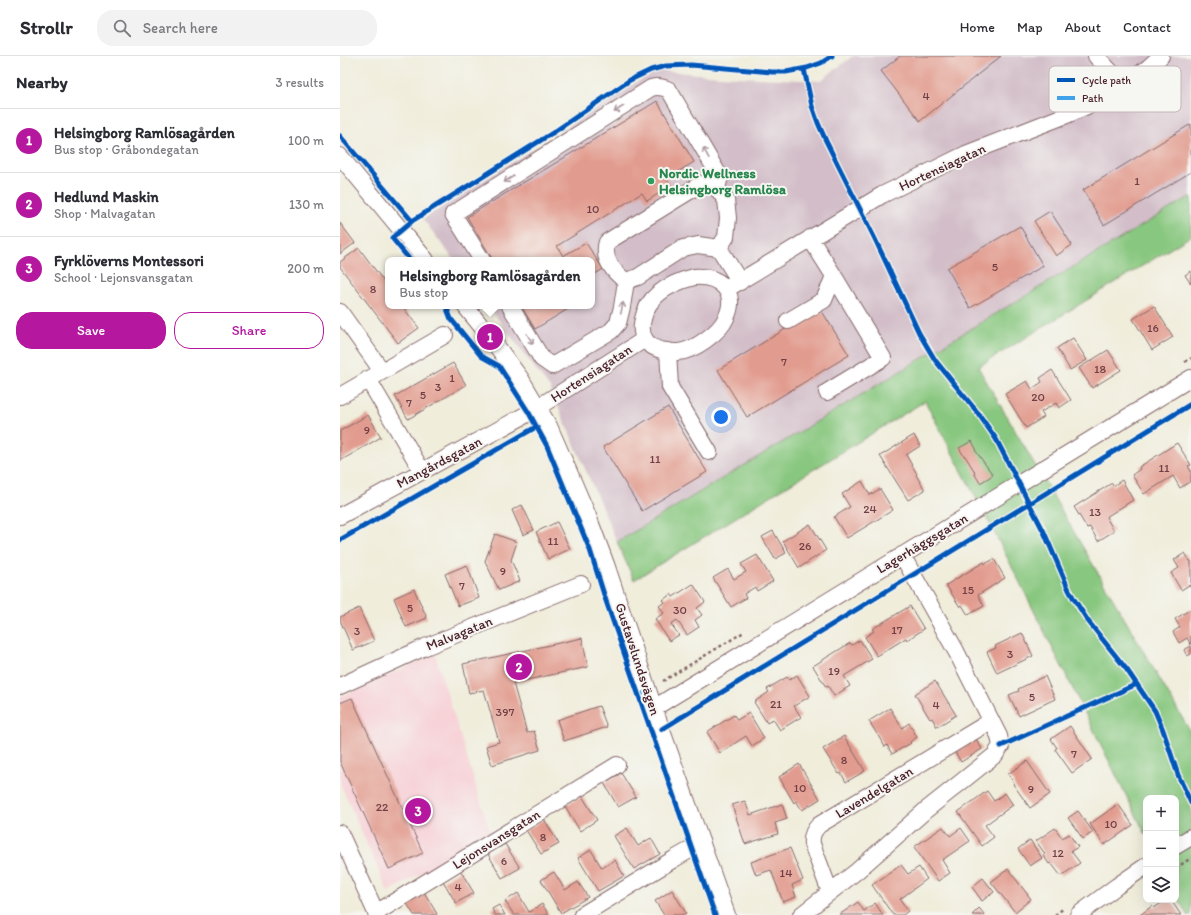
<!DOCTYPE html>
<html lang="en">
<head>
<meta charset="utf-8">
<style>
  body { margin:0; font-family:Itim,sans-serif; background:#f2f2f3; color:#2b2b33 }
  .controls { position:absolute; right:12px; bottom:12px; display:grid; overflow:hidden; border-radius:8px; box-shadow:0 4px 16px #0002 }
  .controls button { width:36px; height:36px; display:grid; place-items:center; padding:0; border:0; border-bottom:1px solid #e1e1e2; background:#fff; color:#2b2b33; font:20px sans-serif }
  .you { position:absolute; left:381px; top:361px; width:14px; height:14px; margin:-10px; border:3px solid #fff; border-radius:50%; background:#1a73e8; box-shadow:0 0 0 6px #1a73e833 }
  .badge { display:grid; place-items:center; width:26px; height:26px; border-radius:50%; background:#b5179e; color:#fff; font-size:13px; font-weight:700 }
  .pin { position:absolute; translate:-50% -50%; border:2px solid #fff; box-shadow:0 1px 4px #0006 }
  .popup { position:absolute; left:45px; top:201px; width:210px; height:52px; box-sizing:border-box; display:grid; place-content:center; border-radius:8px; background:#fff; filter:drop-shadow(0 1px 3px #0005); font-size:13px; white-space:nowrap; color:#7c7c81 }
  .popup b { font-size:15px; color:#2b2b33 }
  .popup::after { content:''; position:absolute; left:50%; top:100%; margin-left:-8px; border:8px solid transparent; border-top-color:#fff }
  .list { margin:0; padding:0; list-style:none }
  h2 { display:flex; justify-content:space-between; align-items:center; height:52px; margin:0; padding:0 16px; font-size:17px }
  h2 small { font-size:13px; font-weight:400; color:#7c7c81 }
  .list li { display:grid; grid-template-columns:26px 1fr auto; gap:12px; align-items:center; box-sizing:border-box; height:64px; padding:0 16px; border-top:1px solid #e1e1e2 }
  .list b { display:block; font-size:15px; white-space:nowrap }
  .list p { margin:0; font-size:13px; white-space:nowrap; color:#7c7c81 }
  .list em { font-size:13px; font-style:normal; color:#7c7c81 }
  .actions { display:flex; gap:8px; padding:12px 16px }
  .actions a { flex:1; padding:9px 0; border:1px solid #b5179e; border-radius:16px; text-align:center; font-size:14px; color:#b5179e }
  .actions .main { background:#b5179e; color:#fff }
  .icon { flex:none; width:22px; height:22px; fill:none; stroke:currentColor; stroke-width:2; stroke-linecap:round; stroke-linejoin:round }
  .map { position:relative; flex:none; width:851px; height:859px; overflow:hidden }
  header { display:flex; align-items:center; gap:24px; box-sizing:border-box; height:56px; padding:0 20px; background:#fff; border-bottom:1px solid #e1e1e2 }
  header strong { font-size:19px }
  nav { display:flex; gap:22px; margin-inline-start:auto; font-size:14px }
  .search { width:280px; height:36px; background:#f2f2f3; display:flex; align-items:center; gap:10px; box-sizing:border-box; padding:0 14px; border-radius:16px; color:#7c7c81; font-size:15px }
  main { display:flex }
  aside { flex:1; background:#fff }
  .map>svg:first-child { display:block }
  .built { fill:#f7cfd5 }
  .industrial { fill:#d2bdc8 }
  .green { fill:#88c77f; stroke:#697355 }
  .building { fill:#e29c8f }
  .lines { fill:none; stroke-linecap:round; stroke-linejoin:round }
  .minor-casing { stroke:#846769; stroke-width:18 }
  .path { stroke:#846769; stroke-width:2.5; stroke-dasharray:3 3; stroke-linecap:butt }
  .minor { stroke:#fff; stroke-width:16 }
  .quiet { stroke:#40a2eb; stroke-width:4; stroke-dasharray:8 4; stroke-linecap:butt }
  .cycleway-casing { stroke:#f6f6f2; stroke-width:8 }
  .cycleway { stroke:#0057b8; stroke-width:5 }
  .oneway { stroke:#ae9aa0 }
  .leisure-dot { fill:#2e9e5b; stroke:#f6f6f2; stroke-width:1.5 }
  .labels { text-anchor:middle; stroke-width:4; stroke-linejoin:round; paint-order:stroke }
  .number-label { font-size:12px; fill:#703e44 }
  .street-label { font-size:14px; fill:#4a1f2b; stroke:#f6f6f2 }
  .leisure-label { font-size:14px; font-weight:bold; fill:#27864d; stroke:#f6f6f2; text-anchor:start }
  .key { fill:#f6f6f2; stroke:#c2b6b6; stroke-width:1 }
  .key-label { font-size:11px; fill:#4a1f2b }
</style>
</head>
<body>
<header>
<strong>Strollr</strong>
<div class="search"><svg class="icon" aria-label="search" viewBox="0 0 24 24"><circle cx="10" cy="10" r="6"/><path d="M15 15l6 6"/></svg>Search here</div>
<nav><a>Home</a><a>Map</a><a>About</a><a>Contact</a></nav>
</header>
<main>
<aside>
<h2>Nearby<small>3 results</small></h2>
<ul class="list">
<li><span class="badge">1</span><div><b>Helsingborg Ramlösagården</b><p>Bus stop · Gråbondegatan</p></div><em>100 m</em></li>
<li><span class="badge">2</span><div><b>Hedlund Maskin</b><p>Shop · Malvagatan</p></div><em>130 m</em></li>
<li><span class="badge">3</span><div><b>Fyrklöverns Montessori</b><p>School · Lejonsvansgatan</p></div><em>200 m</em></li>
</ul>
<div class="actions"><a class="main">Save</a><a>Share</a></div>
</aside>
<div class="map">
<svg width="851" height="859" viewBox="0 0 851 859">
  <rect width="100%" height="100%" fill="#f6f6f2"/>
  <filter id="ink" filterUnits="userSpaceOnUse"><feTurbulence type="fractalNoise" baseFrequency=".025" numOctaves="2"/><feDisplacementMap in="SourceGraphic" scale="8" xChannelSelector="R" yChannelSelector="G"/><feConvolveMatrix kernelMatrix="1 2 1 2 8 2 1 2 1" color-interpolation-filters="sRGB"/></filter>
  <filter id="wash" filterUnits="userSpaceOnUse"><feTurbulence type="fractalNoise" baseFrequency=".012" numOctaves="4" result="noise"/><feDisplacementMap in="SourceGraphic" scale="16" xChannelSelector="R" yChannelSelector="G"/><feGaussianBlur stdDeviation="0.9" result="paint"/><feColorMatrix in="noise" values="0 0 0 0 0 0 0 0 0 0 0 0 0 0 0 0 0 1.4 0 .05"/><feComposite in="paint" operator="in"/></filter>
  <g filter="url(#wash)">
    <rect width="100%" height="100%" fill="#f0eddb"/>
    <path class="built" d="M95 598 151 779 48 836 0 727V641Z"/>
    <path class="industrial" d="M513 0H851V140L277 486 210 332 148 250H252V204H114L83 163 316 14 378 20 480 25Z"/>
    <path class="green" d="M851 140V180L638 311 851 677V859H847L836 838V742H806V779L664 495 585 345 294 524 277 486Z"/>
    <g id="blocks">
      <path class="building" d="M560 0H661L580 65 541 15Z
        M317 45 354 106 326 123 331 130 318 138 307 145 302 137 217 190 223 200 246 187 263 213 252 220V204H153L127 161Z
        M851 68V116L764 169 743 134Z
        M710 155 732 189 716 200 694 165Z
        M0 167 15 187 0 198Z
        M680 170 703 210 630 252 607 212Z
        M19 192 48 231V250H62L79 272 58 287 0 211V206Z
        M851 215V228L845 219Z
        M181 250H233L195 273Z
        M814 250 833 281 812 294 793 263Z
        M480 252 509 299 407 361 378 314Z
        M733 282 747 304 730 314 717 292Z
        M768 294 781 314 752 332 739 312Z
        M113 307 126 329 68 363 55 340Z
        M712 314 731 344 719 352 716 347 701 356 704 361 686 372 665 338 687 325 692 333 702 326 700 322Z
        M328 351 367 416 302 455 263 391Z
        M28 359 41 381 0 405V375Z
        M574 379 580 390 566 399 577 418 576 419 585 434 568 444 540 400Z
        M632 385 636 393 635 394 653 419 640 427 634 417 635 416 625 400H624L619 392Z
        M837 387 851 409 848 410 851 415V425L840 432 833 420 804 438 792 419 800 413 799 411Z
        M782 424 793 444 766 461 774 475 758 485 750 471 747 472 734 451 772 427 773 430Z
        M522 425 530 439 540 433 553 454 507 482 494 461 510 451 502 438Z
        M182 449 194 474 183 479 172 454Z
        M217 466 230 493 208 503 196 476Z
        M470 468 486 494 459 512 443 485Z
        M433 475 446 497 435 503 422 481Z
        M155 478 177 486 171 504 180 525 159 534 145 505Z
        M845 497 850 505H851V532L849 529 841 534 831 517 839 512 834 504Z
        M417 499 433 525 417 535 415 531 404 538 406 542 391 551 373 522 388 513 394 523 406 516 401 508Z
        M654 503 665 522 638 539 644 550 628 559 622 549 620 551 606 529 644 506 645 508Z
        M127 509 139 542 118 550 105 518Z
        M353 528 365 546 357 552 362 559 355 564 359 571 347 579 337 564 331 568 339 579 329 585 315 563 324 557 319 550 325 546 323 544 331 538 333 541Z
        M74 533 87 562 66 571 54 542Z
        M570 550 584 573 567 584 566 582 537 600 525 581 534 575 532 573Z
        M19 552 34 585 13 594 0 564V561Z
        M851 553V589L847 582 839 587 833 576 840 571 835 563Z
        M682 577 693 600 657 617 647 596 656 592 655 590Z
        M242 582 248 611 173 627 187 677 194 675 200 694 152 709 146 690 159 686 144 634 129 637 123 608Z
        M520 584 532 603 504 620 510 630 494 640 488 630 486 631 473 610 510 587 512 589Z
        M851 590V598L847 600 844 594Z
        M457 619 470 640 454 650 461 661 440 674 433 663 427 667 414 646 429 636 427 633 447 621 449 624Z
        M705 620 715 643 679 660 669 639 679 635 678 633Z
        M595 625 616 659 597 671 592 662 590 663 575 638Z
        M12 642 83 797 49 813 0 706V647Z
        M259 650 267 671 224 685 217 664Z
        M550 652 562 672 569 667 577 681 570 686 571 687 552 698 547 689 545 691 529 665Z
        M409 657 424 682 412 690 406 680 380 697 367 676 394 659 397 664Z
        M730 670 752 703 732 717 715 693 717 692 711 683Z
        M504 680 525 715 506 726 501 717 499 718 483 693Z
        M636 683 642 693 621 706 615 696Z
        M687 705 710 738 690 752 673 728 674 727 668 718Z
        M459 708 480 743 462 754 456 745 454 747 439 721Z
        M281 717 296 741 278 751 264 727Z
        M647 735 654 745 665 737 673 749 645 769 654 781 642 790 618 756Z
        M242 740 257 764 240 775 225 750Z
        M405 745 410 759 442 748 447 763 435 767 438 778 405 788 392 749Z
        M778 748 793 769 764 789 750 768Z
        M738 755 753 776 743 783 728 762Z
        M204 763 219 788 201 798 186 774Z
        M603 771 610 780 621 772 630 785 602 804 610 817 598 825 574 791Z
        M287 772 298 790 311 782 320 798 294 813 274 780Z
        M715 772 722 782 729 778 738 791 731 795 740 807 721 820 711 807 709 808 703 799 705 798 696 785Z
        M690 784 702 802 690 810 678 793Z
        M165 788 180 812 162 822 148 798Z
        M450 792 463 824 452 829 456 841 443 846 431 814 416 819 411 806Z
        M251 794 262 812 275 804 284 820 258 835 238 802Z
        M561 809 568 818 579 811 587 823 560 843 568 855 563 859H553L532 829Z
        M668 813 691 843 675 856 651 826Z
        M120 814 134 837 116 847 103 825Z
        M214 816 225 834 238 826 248 841 221 857 201 824Z
        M643 822 654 836 642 845 632 831Z
        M332 834 346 857 342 859H324L315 845Z
        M84 836 97 858 96 859H74L66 846Z
        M178 837 189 856 202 848 209 859H174L165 845Z
        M826 844H831L841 859H800L812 850 814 852Z
        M518 846 524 855 535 847 543 859H499Z
        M159 849 165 859H155L152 853Z
        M639 852 645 859H632Z"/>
    </g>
  </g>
  <g filter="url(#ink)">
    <use href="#blocks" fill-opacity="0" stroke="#846769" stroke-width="1"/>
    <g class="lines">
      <defs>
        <path id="minor" d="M756 0 784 30
          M0 100 86 204
          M361 128 377 132 386 144 388 162 386 181 379 192 358 189 343 192 298 221 286 225C273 216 262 202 267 186Z
          M379 192 400 226
          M142 204 113 158 311 32C318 30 323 31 329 34L380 121 377 132
          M354 221C379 219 399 236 386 262 380 276 354 295 338 296 334 296 330 296 326 295 318 294 310 290 305 284 301 277 301 270 303 263 308 238 331 227 354 221Z
          M387 233 542 139 626 98 729 58 758 45 784 30 809 11 821 0
          M125 250 150 281 181 323 209 370 226 409 248 460 267 511 314 652 387 859
          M170 250 202 303 212 310 271 275 278 267 282 251 286 225
          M0 256 42 315
          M448 265 484 244 494 220 470 182
          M328 295 330 331 369 396
          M28 323 82 415
          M487 336 543 302 494 220
          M0 340 105 279
          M0 460 189 357 305 283
          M0 630 85 591 241 528
          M314 652 851 322
          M0 777 37 859
          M836 790 851 781
          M490 836 472 788C471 780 473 775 479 769L651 665
          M36 857 277 709
          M242 859 334 803 362 787
          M461 859 517 815 586 754 655 699 661 690 659 680 616 595 562 499
          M738 859 777 830 806 810"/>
      </defs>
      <use href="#minor" class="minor-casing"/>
      <path class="path" d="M845 306 851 302
        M323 625 404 576
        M836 812 851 802
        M715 859 724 852"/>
      <use href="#minor" class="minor"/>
      <path class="quiet" d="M299 640 308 634"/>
      <defs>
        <path id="cycleway" d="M464 13 472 50 478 67 486 85 535 183 579 277 595 304 615 329 638 357 656 383 704 476 729 534 734 543 748 565 787 614 815 655 823 674 838 719 851 747
          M0 80 72 165 52 182 70 204
          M72 165 214 76 290 24 311 14 326 10 351 9 432 16H446L467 12 481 7 492 0
          M106 250 111 263 141 300 159 310 189 357 207 390 250 494 266 545 375 859
          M0 484 196 371
          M322 673 851 348
          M661 690 797 628"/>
      </defs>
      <use href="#cycleway" class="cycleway-casing"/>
      <use href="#cycleway" class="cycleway"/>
    </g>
    <defs><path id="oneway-shaft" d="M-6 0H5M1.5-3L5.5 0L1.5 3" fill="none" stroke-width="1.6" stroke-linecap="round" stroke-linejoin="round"/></defs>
    <g class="oneway">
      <use href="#oneway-shaft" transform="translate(279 53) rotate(147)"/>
      <use href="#oneway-shaft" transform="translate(366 97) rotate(-119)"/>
      <use href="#oneway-shaft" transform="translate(169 123) rotate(147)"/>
      <use href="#oneway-shaft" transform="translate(282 252) rotate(-78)"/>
      <use href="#oneway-shaft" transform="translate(190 283) rotate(58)"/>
    </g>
  </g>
  <circle class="leisure-dot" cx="311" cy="125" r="4"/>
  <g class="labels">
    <g class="number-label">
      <text x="586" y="44">4</text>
      <text x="797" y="129">1</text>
      <text x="253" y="157">10</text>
      <text x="655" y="215">5</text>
      <text x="33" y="237">8</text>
      <text x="813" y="276">16</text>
      <text x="444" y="310">7</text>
      <text x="760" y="317">18</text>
      <text x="112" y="326">1</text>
      <text x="98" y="335">3</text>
      <text x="83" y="343">5</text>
      <text x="698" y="345">20</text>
      <text x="69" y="351">7</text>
      <text x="27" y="378">9</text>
      <text x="315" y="407">11</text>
      <text x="824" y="416">11</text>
      <text x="530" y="457">24</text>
      <text x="755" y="460">13</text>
      <text x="213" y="489">11</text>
      <text x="465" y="494">26</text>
      <text x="163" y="519">9</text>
      <text x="122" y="534">7</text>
      <text x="628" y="538">15</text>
      <text x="70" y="556">5</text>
      <text x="340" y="558">30</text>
      <text x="557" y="578">17</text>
      <text x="17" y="579">3</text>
      <text x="670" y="602">3</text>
      <text x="494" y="619">19</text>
      <text x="692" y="645">5</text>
      <text x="436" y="652">21</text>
      <text x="596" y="653">4</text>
      <text x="165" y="660">397</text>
      <text x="734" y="702">7</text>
      <text x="504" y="708">8</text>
      <text x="460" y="736">10</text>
      <text x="691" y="737">9</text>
      <text x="42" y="755">22</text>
      <text x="771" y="772">10</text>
      <text x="203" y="785">8</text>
      <text x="718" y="801">12</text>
      <text x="164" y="809">6</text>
      <text x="446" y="821">14</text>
      <text x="118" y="835">4</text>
    </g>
    <g class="street-label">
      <text transform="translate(602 111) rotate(-25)" y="5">Hortensiagatan</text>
      <text transform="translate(251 317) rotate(-33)" y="5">Hortensiagatan</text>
      <text transform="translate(99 406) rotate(-28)" y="5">Mangårdsgatan</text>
      <text transform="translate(582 487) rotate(-31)" y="5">Lagerhäggsgatan</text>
      <text transform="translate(119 577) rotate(-22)" y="5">Malvagatan</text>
      <text transform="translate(298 603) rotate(72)" y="5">Gustavslundsvägen</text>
      <text transform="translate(534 736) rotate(-31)" y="5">Lavendelgatan</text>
      <text transform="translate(156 783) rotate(-32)" y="5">Lejonsvansgatan</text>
    </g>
    <g class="leisure-label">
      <text x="319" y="122">Nordic Wellness<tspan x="319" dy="16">Helsingborg Ramlösa</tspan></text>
    </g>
  </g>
  <rect x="709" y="10" width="132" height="46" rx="6" class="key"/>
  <rect x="717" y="22" width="18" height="4" fill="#0057b8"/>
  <rect x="717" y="40" width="18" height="4" fill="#40a2eb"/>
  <g class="key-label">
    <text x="742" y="28">Cycle path</text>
    <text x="742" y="46">Path</text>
  </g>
</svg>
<div class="controls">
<button>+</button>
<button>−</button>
<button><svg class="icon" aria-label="layers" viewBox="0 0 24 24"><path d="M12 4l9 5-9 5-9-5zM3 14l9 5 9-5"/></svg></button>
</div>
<div class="you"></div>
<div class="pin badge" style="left:150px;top:281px">1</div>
<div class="popup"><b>Helsingborg Ramlösagården</b>Bus stop</div>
<div class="pin badge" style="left:179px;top:611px">2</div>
<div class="pin badge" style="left:78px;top:755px">3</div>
</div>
</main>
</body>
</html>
